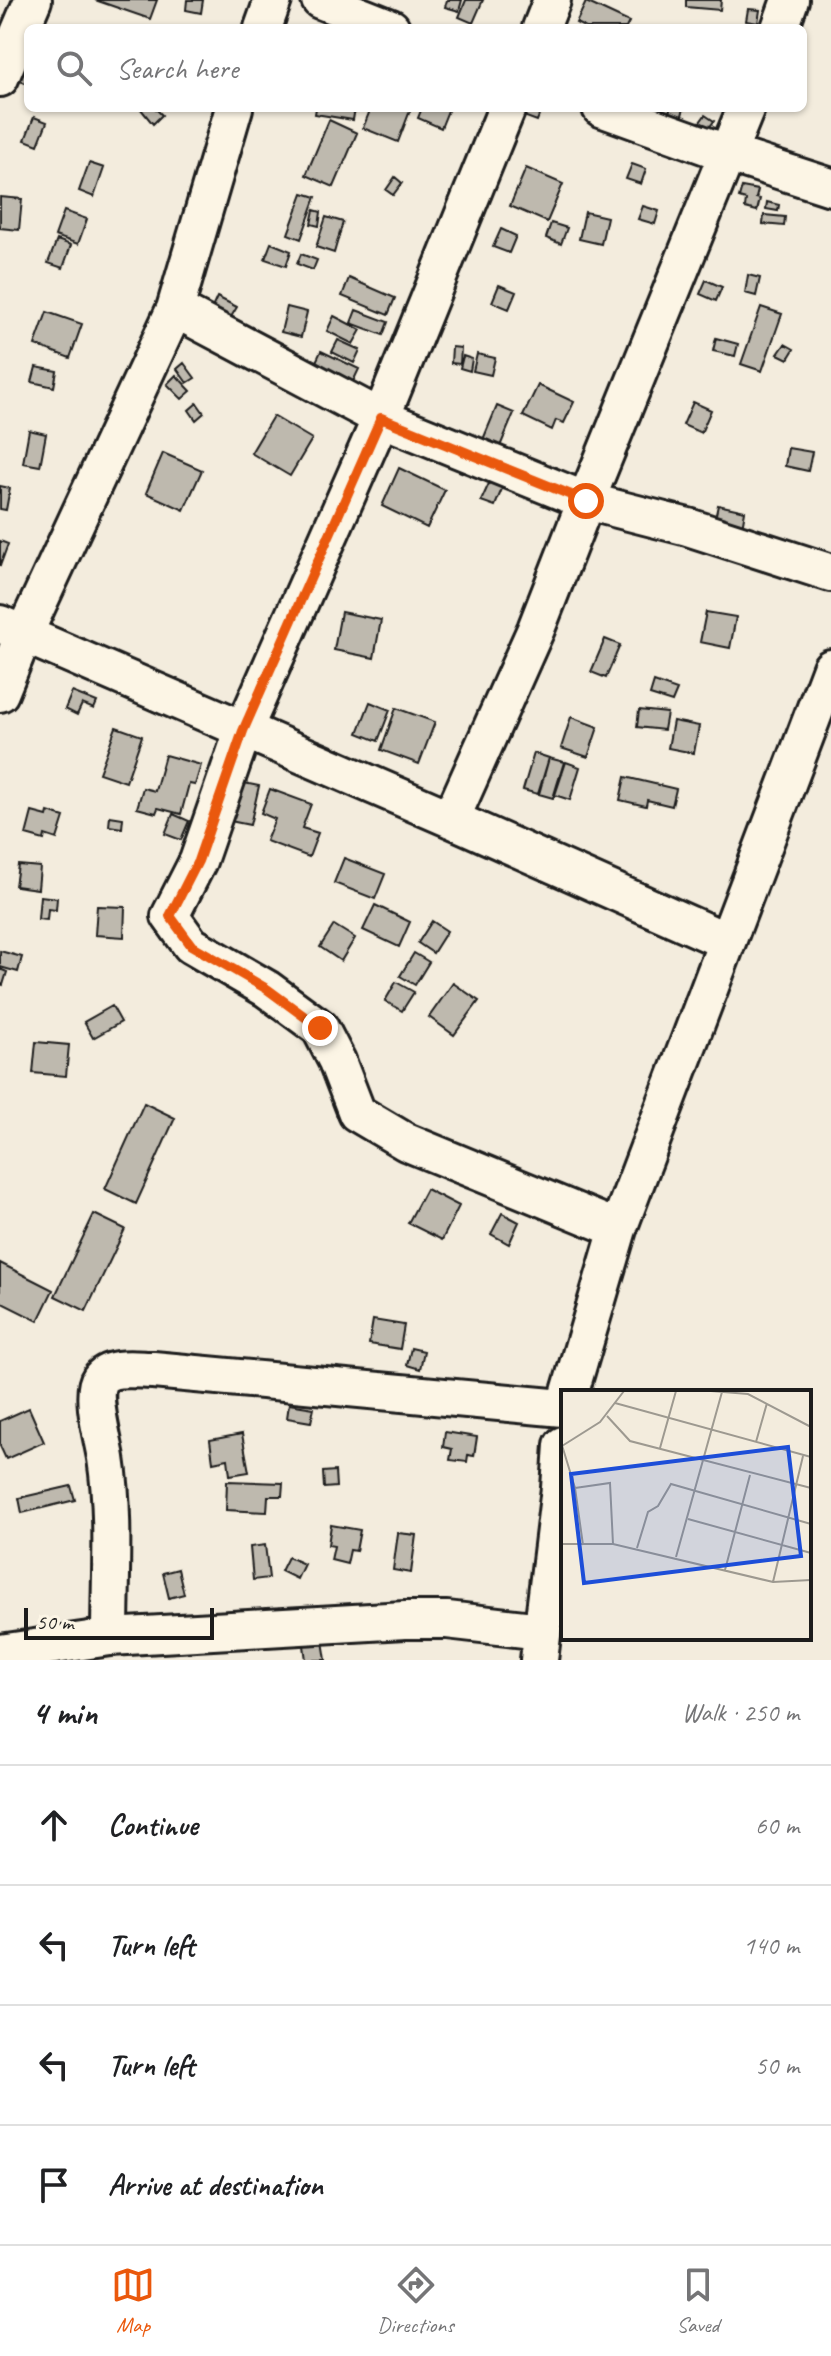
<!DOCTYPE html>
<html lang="en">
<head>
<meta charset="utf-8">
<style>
  body { margin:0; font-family:Caveat,sans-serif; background:#f2f2f2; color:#202124 }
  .scale { position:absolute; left:24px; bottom:20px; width:190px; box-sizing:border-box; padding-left:8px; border:4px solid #1c1c1c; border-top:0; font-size:22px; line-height:28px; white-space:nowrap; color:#1c1c1c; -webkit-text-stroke:6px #fcf5e5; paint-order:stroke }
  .stop { position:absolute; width:24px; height:24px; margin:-18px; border:6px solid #ea580c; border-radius:50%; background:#fff }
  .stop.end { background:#ea580c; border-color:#fff; box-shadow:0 2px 8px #0008 }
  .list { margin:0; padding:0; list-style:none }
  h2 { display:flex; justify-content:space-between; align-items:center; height:104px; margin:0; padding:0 32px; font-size:34px }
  h2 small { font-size:26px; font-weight:400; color:#757577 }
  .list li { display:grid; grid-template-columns:52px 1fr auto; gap:24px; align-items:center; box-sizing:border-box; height:120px; padding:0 32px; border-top:2px solid #e0e0e0 }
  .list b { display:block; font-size:30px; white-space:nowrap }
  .list em { font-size:26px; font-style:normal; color:#757577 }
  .icon { flex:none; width:44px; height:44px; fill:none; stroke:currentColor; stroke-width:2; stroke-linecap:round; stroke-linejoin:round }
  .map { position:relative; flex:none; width:831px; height:1660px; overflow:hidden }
  .search { position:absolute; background:#fff; box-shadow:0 2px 6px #0004; left:24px; right:24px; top:24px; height:88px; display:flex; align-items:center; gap:20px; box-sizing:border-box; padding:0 28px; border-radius:12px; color:#757577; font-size:30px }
  .sheet { height:584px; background:#fff }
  nav { display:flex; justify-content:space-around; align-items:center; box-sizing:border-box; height:112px; border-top:2px solid #e0e0e0; background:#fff; font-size:22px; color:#757577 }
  nav a { display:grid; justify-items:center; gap:4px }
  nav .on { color:#ea580c }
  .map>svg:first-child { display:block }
  .building { fill:#beb9ae; stroke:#1c1c1c; stroke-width:2 }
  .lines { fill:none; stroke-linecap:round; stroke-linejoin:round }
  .minor-casing { stroke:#1c1c1c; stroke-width:42 }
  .minor { stroke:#fcf5e5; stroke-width:36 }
  .route { stroke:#ea580c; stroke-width:10 }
  .inset-road { fill:none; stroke:#9d9990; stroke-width:2 }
  .view { fill:#1d4ed8; fill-opacity:0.15; stroke:#1d4ed8; stroke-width:4 }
  .inset-edge { fill:none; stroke:#1c1c1c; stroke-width:4 }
</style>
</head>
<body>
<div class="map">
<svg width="831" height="1660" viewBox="0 0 831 1660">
  <rect width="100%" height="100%" fill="#f3ecdd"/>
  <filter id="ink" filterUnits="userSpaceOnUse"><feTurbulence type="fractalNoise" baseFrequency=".0125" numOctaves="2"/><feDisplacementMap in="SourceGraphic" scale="16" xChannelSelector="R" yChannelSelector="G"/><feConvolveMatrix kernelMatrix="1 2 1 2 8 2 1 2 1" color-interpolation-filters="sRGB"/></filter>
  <g filter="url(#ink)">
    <path class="building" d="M95 0H157L150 19Z
      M187 0H203L201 13 186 10Z
      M447 0H462L459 11 445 7Z
      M466 0H483L473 23 459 17Z
      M686 0H721L720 10 686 7Z
      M586 2 629 22 626 28H586L576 23Z
      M748 9 760 10 758 23 746 21Z
      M24 61 28 62V84L17 80Z
      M140 108H155L162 115 153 124Z
      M316 108H355L353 120 315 114Z
      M371 108H411L398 142 363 128Z
      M422 108H449L441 128 418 118Z
      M520 108H527L540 113 537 121 518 114Z
      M670 108H684L681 119 669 116Z
      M705 115 714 121 709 128 700 122Z
      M34 117 47 122 38 145 25 140Z
      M329 120 357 133 334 187 306 175Z
      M89 163 104 168 94 197 79 191Z
      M632 164 646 169 641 184 626 179Z
      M526 168 563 184 547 222 510 206Z
      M395 177 402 183 393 195 386 190Z
      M742 187 758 190 756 198 760 199 757 211 745 208 746 200 739 198Z
      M303 193 316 197 301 239 288 234Z
      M0 197 22 199 19 230 0 228Z
      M767 202 779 205 778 211 766 209Z
      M643 206 659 211 655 224 638 219Z
      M314 210 321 212 319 226 311 224Z
      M64 211 87 219 78 244 55 236Z
      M585 212 607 217 601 244 579 239Z
      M764 215 785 217 784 226 763 224Z
      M326 217 343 222 334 253 316 247Z
      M551 223 567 228 561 244 546 238Z
      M501 229 516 236 509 253 493 247Z
      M57 240 71 245 63 268 48 263Z
      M271 243 291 251 286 266 265 259Z
      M301 254 317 260 313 270 297 264Z
      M748 275 760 278 756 296 745 293Z
      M349 278 395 298 388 315 342 296Z
      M706 280 722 287 716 301 700 294Z
      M499 285 516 292 509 309 492 302Z
      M217 297 237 307 231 317 212 308Z
      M287 307 307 312 301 337 281 332Z
      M761 307 782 314 762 371 741 364Z
      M356 310 388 322 383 335 351 323Z
      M47 312 82 324 70 358 35 345Z
      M334 316 361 330 353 344 327 331Z
      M716 338 738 344 735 356 713 351Z
      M338 340 360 350 354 363 332 352Z
      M785 344 794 349 788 359 778 354Z
      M452 347 461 348 460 364 451 363Z
      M321 351 359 369 350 388 312 370Z
      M477 354 495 358 491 375 473 371Z
      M463 356 472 359 470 371 460 368Z
      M184 363 195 378 187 383 177 369Z
      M36 367 57 371 54 387 32 382Z
      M176 375 191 391 182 399 167 384Z
      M538 385 574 402 564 423 556 420 552 430 523 416Z
      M693 402 711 410 701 433 683 425Z
      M197 403 204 413 196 420 189 410Z
      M497 406 514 413 499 449 482 442Z
      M273 416 312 439 290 476 251 453Z
      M29 430 46 434 40 466 23 463Z
      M788 448 812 452 808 471 785 466Z
      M163 453 202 470 184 510 146 493Z
      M399 468 445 490 427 528 382 506Z
      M491 479 504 484 495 506 481 501Z
      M0 486 10 488 6 510 0 509Z
      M718 505 745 511 741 534 713 528Z
      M0 541 8 544 0 566Z
      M341 612 381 620 374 658 334 650Z
      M706 612 736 617 730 648 700 642Z
      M605 639 620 645 606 678 591 672Z
      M654 682 677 690 672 702 650 695Z
      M72 692 97 702 94 709 82 704 77 715 65 709Z
      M370 702 390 710 378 741 358 733Z
      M396 708 435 722 419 764 381 750Z
      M639 710 667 713 664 730 637 727Z
      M571 717 598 727 588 757 561 748Z
      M673 721 699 726 694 753 668 748Z
      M116 727 142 736 126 782 99 773Z
      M534 753 549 758 538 794 523 790Z
      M165 755 201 765 195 785 189 784 181 814 158 808 156 813 137 808 143 788 155 791Z
      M549 758 564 762 553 798 539 794Z
      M566 762 580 767 570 800 555 795Z
      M625 777 676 789 672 806 647 800 646 806 620 800Z
      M239 782 259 786 250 825 230 821Z
      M270 789 311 804 302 828 318 833 309 857 266 841 275 819 261 813Z
      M32 812 47 816 48 812 64 817 57 839 45 835 44 840 26 835Z
      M173 814 189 821 181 840 165 834Z
      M110 816 123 818 122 828 109 826Z
      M344 858 385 874 375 899 334 883Z
      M18 865 40 867 38 889 15 886Z
      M40 896 57 898 56 910 48 909 47 920 38 919Z
      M375 905 410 922 399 947 363 930Z
      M97 906 125 907 124 937 95 935Z
      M432 921 447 931 433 953 418 943Z
      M334 925 355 938 341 961 320 947Z
      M0 951 22 957 18 972 0 967Z
      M414 953 429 962 415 985 400 976Z
      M0 969 7 972 3 985 0 984Z
      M396 982 414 992 402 1011 385 1001Z
      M453 983 479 1001 454 1035 429 1017Z
      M112 1006 121 1022 93 1038 84 1022Z
      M36 1042 69 1045 66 1076 33 1073Z
      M144 1103 175 1118 136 1204 105 1189Z
      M426 1189 459 1206 442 1240 408 1223Z
      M502 1213 519 1222 509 1244 491 1234Z
      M94 1214 125 1229 86 1311 55 1296Z
      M0 1263 53 1290 38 1321 0 1302Z
      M373 1320 404 1325 400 1349 369 1344Z
      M411 1348 424 1351 420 1369 407 1365Z
      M289 1404 314 1408 311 1422 287 1418Z
      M29 1408 44 1442 6 1459 0 1446V1421Z
      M445 1432 477 1437 474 1456 468 1455 467 1462 450 1460 452 1449 443 1447Z
      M242 1434 249 1472 230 1475 228 1459 213 1462 210 1440Z
      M335 1471 336 1487 324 1488 323 1472Z
      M227 1481 283 1483 282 1496H268L267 1512 226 1510Z
      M71 1486 75 1500 22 1513 19 1498Z
      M331 1525 360 1530 356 1551 350 1550 347 1564 331 1560 334 1546 328 1545Z
      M398 1533 416 1535 411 1573 393 1570Z
      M265 1545 269 1578 253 1580 250 1547Z
      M288 1557 304 1564 297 1579 281 1571Z
      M178 1569 184 1594 169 1598 163 1573Z
      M321 1628 326 1660H306L302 1631Z"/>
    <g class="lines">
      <defs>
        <path id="minor" d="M320 0 391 28
          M263 28 273 0
          M541 28 552 0
          M780 28 790 0
          M0 78 33 0
          M507 108 381 418 243 731 198 861 170 916 191 945 267 989 320 1028 337 1061 357 1113 406 1142 618 1229
          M601 108 726 153 831 187
          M175 309 381 418 586 501 688 527 831 573
          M0 624 451 819 726 941
          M0 693 24 634 175 309 234 108
          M451 819 536 629 586 501 746 108
          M570 1392 618 1229 831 668
          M110 1637C110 1577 115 1516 106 1458 103 1440 90 1393 100 1379 109 1365 138 1370 153 1370L563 1408
          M0 1653 110 1637 405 1620H447L542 1631
          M539 1660 560 1488 563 1445"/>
      </defs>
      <use href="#minor" class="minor-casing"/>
      <use href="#minor" class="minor"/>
    </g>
  </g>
  <g class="lines" filter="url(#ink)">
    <path class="route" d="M320 1028 267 989 191 945 170 916 198 861 243 731 381 418 586 501"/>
  </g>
  <g transform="translate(561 1390)">
    <rect width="250" height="250" fill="#f3ecdd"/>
    <path class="inset-road" d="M150 1 187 4 250 37M54 13 250 67M46 26 69 51 250 98M0 52 14 98 22 155M195 52 206 13M1 56 39 32 63 1M99 58 115 1M14 98 49 93 52 154M127 129 250 163M0 154H52L212 192 250 190M76 158 87 122 97 116 110 94 250 134M115 167 161 2M164 180 189 85M212 192 242 66"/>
    <path class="view" d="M227 57 240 166 23 193 10 84Z"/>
    <rect width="250" height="250" class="inset-edge"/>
  </g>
</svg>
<div class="scale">50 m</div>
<div class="stop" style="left:586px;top:501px"></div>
<div class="stop end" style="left:320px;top:1028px"></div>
<div class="search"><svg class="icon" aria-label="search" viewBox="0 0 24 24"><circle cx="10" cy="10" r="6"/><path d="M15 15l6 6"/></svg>Search here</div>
</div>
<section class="sheet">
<h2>4 min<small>Walk · 250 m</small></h2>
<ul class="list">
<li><svg class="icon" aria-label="ahead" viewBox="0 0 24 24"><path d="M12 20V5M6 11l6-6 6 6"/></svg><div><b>Continue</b></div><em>60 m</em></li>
<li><svg class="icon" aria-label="left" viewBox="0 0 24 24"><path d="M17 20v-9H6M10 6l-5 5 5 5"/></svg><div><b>Turn left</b></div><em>140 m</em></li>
<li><svg class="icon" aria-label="left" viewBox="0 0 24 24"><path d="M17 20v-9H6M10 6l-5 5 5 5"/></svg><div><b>Turn left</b></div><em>50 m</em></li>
<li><svg class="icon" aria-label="arrive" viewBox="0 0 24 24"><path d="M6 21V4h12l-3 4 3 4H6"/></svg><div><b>Arrive at destination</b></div></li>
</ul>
</section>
<nav>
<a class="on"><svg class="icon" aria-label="map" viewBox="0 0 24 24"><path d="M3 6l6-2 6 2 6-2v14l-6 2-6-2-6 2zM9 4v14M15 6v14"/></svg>Map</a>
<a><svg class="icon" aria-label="directions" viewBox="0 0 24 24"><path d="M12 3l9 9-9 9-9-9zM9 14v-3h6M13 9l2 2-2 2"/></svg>Directions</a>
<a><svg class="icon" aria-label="saved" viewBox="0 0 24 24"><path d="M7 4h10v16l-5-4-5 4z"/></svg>Saved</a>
</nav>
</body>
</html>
